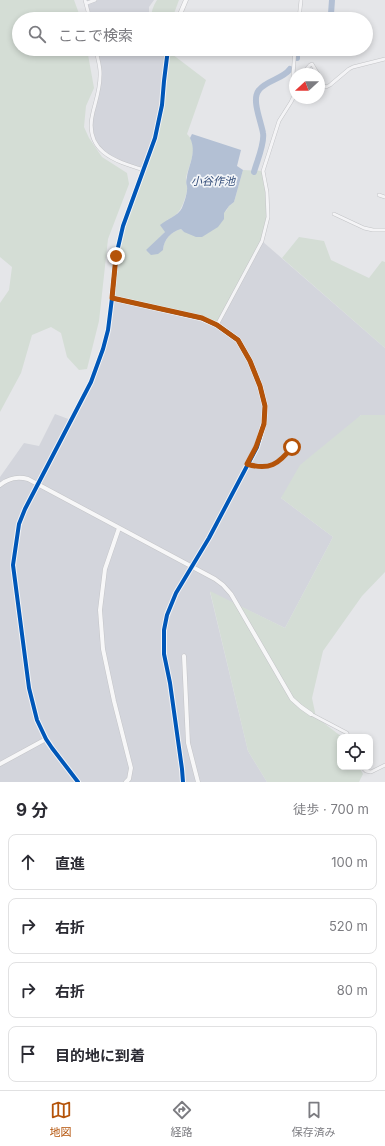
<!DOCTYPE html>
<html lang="ja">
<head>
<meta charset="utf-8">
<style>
  body { margin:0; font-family:Inter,"Noto Sans JP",sans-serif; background:#f7f7f7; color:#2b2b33 }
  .controls { position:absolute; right:12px; bottom:12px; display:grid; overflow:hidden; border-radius:8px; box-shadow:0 2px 6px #0003 }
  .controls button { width:36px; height:36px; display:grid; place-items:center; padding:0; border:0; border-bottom:1px solid #e1e1e2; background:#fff; color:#2b2b33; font:20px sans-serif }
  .compass { position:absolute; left:289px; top:68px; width:36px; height:36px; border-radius:50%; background:#fff; box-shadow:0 2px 6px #0003; rotate:249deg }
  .stop { position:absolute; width:12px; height:12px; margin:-9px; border:3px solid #b45309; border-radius:50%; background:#fff }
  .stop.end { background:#b45309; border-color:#fff; box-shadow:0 1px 4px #0008 }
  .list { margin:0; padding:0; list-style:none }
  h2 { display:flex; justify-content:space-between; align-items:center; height:52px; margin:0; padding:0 16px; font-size:17px }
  h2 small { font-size:13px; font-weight:400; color:#7c7c81 }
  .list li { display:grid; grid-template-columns:26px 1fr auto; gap:12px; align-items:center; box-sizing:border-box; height:56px; margin:0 8px 8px; padding:0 8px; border:1px solid #e1e1e2; border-radius:8px }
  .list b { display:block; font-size:15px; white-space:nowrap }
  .list em { font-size:13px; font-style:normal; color:#7c7c81 }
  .icon { flex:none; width:22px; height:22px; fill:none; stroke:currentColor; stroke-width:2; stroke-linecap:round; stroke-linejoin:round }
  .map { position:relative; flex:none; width:385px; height:782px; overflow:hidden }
  .search { position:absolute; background:#fff; box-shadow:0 2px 6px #0003; left:12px; right:12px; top:12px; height:44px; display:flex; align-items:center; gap:10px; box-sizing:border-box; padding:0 14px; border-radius:22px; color:#7c7c81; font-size:15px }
  .sheet { height:308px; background:#fff }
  nav { display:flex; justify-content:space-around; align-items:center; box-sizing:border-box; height:56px; border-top:1px solid #e1e1e2; background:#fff; font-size:11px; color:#7c7c81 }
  nav a { display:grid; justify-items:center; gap:2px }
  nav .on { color:#b45309 }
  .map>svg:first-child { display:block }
  .built { fill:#d3d5dc }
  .green { fill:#d4ddd5 }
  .water { fill:#b3c0d4 }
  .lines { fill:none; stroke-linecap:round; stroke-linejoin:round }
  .river { stroke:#b3c0d4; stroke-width:6 }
  .street-casing { stroke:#c3c4c7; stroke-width:4 }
  .secondary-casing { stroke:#c3c4c7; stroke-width:5 }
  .street { stroke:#f4f4f6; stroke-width:3 }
  .secondary { stroke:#f7f7f8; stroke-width:4 }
  .cycleway-casing { stroke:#f3f5f8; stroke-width:6 }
  .cycleway { stroke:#0057b8; stroke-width:4 }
  .route { stroke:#b45309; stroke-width:5 }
  .labels { text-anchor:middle; stroke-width:3.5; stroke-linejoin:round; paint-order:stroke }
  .water-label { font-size:11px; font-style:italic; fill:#334d79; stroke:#f3f5f8 }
</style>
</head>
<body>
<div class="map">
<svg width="385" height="782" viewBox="0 0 385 782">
  <rect width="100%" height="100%" fill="#e5e6e9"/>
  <path class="built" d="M85 0H154L149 7V19H90Z
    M96 49H163L168 51 162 105 155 138 144 170 104 154 94 143 90 126 101 75Z
    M262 241 385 348V415H361L281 498 333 537 285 628 210 592 248 751 267 782H0V477L24 443 39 446 55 414 71 420 103 349 112 298Z"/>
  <path class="green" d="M0 0H74L81 19H19V49H87L94 88 86 106 84 127 89 138 102 157 127 173 129 184 108 239 99 321 87 369 79 370 67 357 61 333 51 327 32 335 21 373 0 412V303L9 290 12 267 0 257Z
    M157 0H179L172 19H151C151 12 153 6 157 0Z
    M168 51 206 80 187 134C200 147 189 163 186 178 186 182 187 184 187 187 188 191 183 205 181 208 178 214 173 217 167 220L165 232 146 251 163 250C164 239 171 232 181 229L184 232 226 211 229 206 234 202 243 170 263 171 267 192 268 217 262 241 217 325 201 318 112 298 116 256 123 226 155 138 162 105Z
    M299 237 324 241 331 260 369 278 382 261 385 262V348L282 258Z
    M361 415H385V572L362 596 323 651 312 698 316 717 342 737H340V767H359L363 774 359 782H267L248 751 210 591 285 628 333 537 281 498 300 465Z"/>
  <path class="water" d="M192 134 241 150 237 166 243 170 234 202 229 206 224 213V219L218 227 202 237H196L184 232 181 229C171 232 164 239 163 250L158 254 151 255 146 250 165 232 160 225C167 219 178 216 182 208 184 203 188 192 187 186 186 183 186 181 187 177 189 164 197 152 190 138Z"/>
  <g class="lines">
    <path class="river" d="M328 19 331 14 332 0
      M297 58V54L303 49
      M254 172C257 161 265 143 263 133 261 121 251 99 259 90 267 80 283 79 290 69"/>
    <defs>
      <path id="street" d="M85 0 90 19
        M87 3 95 0
        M299 19 301 0
        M96 49C97 58 101 67 100 76 100 89 96 100 93 112 83 151 114 161 144 170
        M300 74 304 72 310 65 312 64 318 74
        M319 78 321 84 326 87 330 85 349 69 353 67 385 59
        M295 83 293 75 295 49
        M379 195 385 197
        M334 214 364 228 373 230H385
        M217 325 262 241 268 217 267 192 263 171 279 121 291 102 295 94
        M247 464C269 471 279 464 292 447
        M311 714 347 733 348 737
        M362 767 366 771 371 772 385 765"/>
      <path id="secondary" d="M178 19 186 0
        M112 298 201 318 217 325 238 340 250 361 260 386 265 406 264 423 257 447 209 538 176 593 167 615 164 630V654L170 683 182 769 183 782
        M0 485C9 478 17 476 28 479L215 579 223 585 231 594 292 699 301 707 311 714
        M119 528 105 569 100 610 103 649 114 701 131 768 129 779 126 782
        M184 656 188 743 198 782
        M0 764 46 739
        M78 782 52 748 46 739 37 720 29 688 13 565 19 524 25 509 91 382 103 349 108 330 112 298 116 256 123 226 155 138 162 105 164 81 168 49"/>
    </defs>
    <use href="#street" class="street-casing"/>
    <use href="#secondary" class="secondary-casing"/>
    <use href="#street" class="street"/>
    <use href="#secondary" class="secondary"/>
    <defs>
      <path id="cycleway" d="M112 298 201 318 217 325 238 340 250 361 260 386 265 406 264 423 257 447 209 538 176 593 167 615 164 630V654L170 683 182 769 183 782
        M78 782 52 748 46 739 37 720 29 688 13 565 19 524 25 509 91 382 103 349 108 330 112 298 116 256 123 226 155 138 162 105 164 81 168 49"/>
    </defs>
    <use href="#cycleway" class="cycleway-casing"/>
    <use href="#cycleway" class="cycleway"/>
  </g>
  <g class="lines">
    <path class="route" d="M116 256 112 298 202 318 217 325 238 340 250 361 260 386 265 406 264 424 256 447 247 464C269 471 279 464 292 447"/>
  </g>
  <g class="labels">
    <g class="water-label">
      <text x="213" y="185">小谷作池</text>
    </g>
  </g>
</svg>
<div class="controls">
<button><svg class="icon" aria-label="locate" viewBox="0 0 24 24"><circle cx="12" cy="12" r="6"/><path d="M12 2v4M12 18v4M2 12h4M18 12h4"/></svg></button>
</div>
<svg class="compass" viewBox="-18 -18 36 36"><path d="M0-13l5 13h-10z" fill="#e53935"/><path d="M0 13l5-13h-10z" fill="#7c7c81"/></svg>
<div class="stop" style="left:292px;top:447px"></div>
<div class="stop end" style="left:116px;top:256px"></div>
<div class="search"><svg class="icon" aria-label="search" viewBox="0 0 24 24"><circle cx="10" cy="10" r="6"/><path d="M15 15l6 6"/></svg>ここで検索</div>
</div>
<section class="sheet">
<h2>9 分<small>徒歩 · 700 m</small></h2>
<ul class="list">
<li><svg class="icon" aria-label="ahead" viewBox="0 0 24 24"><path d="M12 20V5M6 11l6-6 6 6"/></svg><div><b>直進</b></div><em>100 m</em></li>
<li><svg class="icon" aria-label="right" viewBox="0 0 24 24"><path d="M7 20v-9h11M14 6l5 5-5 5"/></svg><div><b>右折</b></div><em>520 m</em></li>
<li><svg class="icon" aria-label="right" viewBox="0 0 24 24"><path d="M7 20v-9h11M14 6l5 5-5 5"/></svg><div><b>右折</b></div><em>80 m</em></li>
<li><svg class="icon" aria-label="arrive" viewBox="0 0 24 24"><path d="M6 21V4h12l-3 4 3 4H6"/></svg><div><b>目的地に到着</b></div></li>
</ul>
</section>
<nav>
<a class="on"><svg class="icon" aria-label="map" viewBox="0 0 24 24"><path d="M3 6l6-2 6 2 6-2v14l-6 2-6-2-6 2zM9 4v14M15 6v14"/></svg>地図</a>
<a><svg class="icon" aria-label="directions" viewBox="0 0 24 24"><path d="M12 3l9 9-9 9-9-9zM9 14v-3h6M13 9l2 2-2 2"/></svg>経路</a>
<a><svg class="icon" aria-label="saved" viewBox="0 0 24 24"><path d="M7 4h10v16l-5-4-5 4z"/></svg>保存済み</a>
</nav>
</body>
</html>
